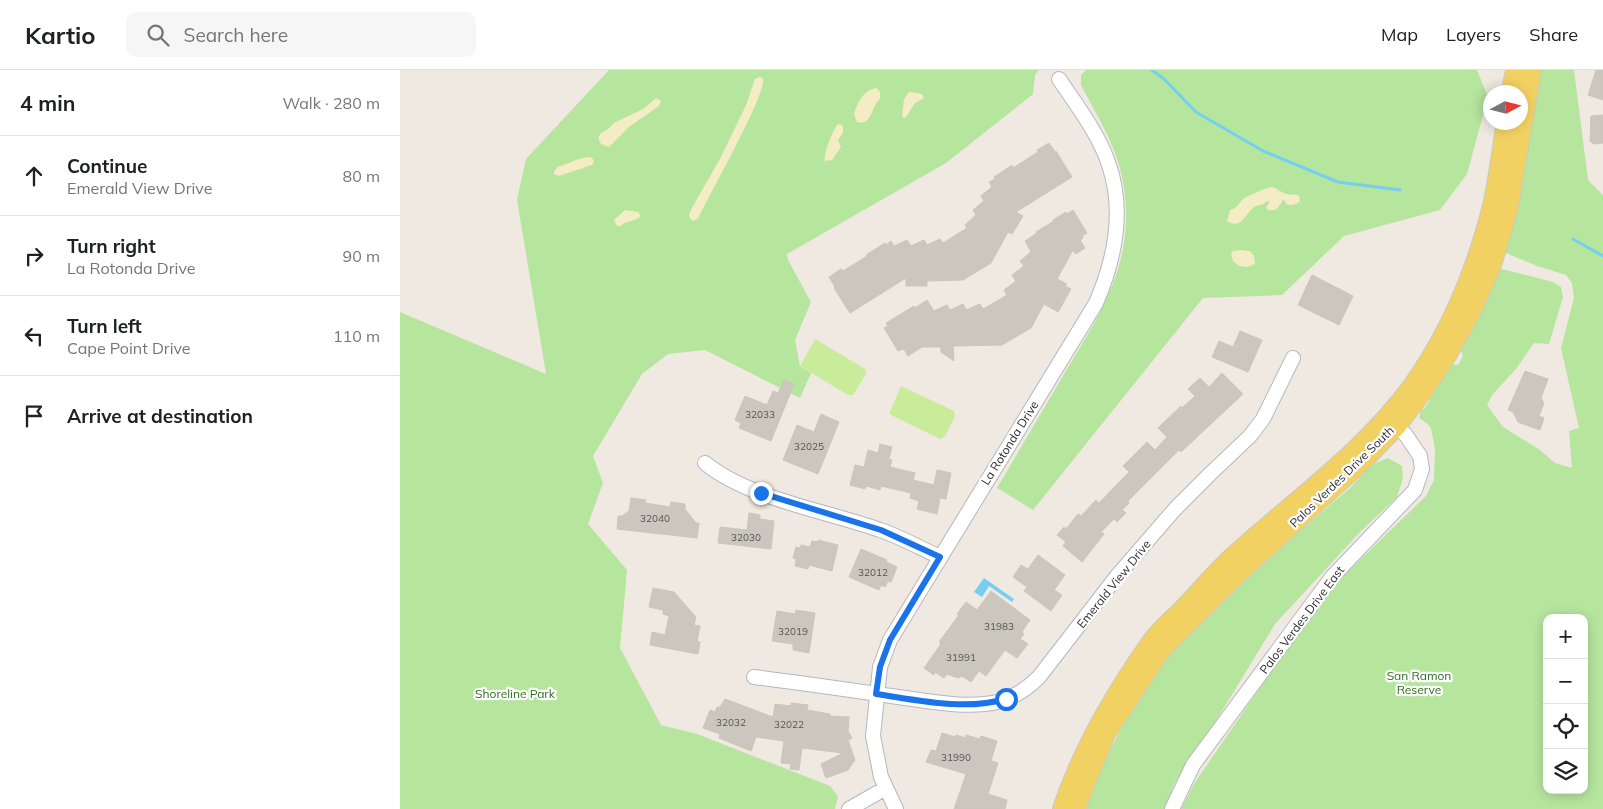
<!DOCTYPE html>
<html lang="en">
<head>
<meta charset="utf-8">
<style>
  body { margin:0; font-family:Mulish,sans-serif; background:#f6f6f6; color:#202124 }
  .controls { position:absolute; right:15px; bottom:15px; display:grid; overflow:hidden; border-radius:10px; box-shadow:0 2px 12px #0003 }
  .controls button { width:45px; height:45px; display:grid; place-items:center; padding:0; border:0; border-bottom:1px solid #e0e0e0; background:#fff; color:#202124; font:25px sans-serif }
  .compass { position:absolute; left:1083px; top:15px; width:45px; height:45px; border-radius:50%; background:#fff; box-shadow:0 2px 12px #0003; rotate:83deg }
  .stop { position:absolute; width:15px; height:15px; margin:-11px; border:4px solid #1a73e8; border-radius:50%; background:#fff }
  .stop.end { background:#1a73e8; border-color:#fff; box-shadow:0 1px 5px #0008 }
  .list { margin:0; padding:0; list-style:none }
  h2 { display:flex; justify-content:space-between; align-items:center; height:65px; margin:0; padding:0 20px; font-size:21px }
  h2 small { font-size:16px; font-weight:400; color:#757577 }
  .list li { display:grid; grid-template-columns:32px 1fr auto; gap:15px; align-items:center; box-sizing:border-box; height:80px; padding:0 20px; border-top:1px solid #e0e0e0 }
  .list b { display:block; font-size:19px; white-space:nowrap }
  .list p { margin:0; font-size:16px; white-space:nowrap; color:#757577 }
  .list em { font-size:16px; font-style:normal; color:#757577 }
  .icon { flex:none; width:28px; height:28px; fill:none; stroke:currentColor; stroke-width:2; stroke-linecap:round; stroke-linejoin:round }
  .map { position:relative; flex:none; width:1203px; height:739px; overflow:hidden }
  header { display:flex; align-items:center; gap:30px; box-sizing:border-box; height:70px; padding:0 25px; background:#fff; border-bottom:1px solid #e0e0e0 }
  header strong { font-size:24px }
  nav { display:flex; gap:28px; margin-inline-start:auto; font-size:18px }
  .search { width:350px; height:45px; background:#f6f6f6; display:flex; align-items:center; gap:12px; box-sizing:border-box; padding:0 18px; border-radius:10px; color:#757577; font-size:19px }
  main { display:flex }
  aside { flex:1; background:#fff }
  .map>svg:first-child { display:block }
  .green { fill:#b6e59e; fill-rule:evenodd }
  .sand { fill:#f3ecc5 }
  .pitch { fill:#c9ec9a }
  .water { fill:#75cff0 }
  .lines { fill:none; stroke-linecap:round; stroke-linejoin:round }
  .stream { stroke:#75cff0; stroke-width:3 }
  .building { fill:#cbc7bf; stroke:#cbc5ba }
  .minor-casing { stroke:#b4b7c1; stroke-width:16 }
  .major-casing { stroke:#c9c9c9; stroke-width:20 }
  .minor { stroke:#fff; stroke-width:14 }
  .major { stroke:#f2d163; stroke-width:18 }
  .route { stroke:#1a73e8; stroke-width:6 }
  .labels { text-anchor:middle; stroke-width:4.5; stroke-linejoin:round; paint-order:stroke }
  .number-label { font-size:10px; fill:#555452 }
  .street-label { font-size:12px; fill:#2e2e2e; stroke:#fff }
  .park-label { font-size:12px; fill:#2c6e1b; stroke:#fff }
</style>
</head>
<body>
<header>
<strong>Kartio</strong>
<div class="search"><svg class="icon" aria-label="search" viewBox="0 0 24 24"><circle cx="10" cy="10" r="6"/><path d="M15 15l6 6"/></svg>Search here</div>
<nav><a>Map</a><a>Layers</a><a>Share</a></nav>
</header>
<main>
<aside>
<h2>4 min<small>Walk · 280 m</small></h2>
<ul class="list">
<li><svg class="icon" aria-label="ahead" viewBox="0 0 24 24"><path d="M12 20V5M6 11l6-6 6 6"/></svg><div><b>Continue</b><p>Emerald View Drive</p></div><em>80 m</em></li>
<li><svg class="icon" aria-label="right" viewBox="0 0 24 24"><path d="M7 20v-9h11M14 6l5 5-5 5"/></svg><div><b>Turn right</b><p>La Rotonda Drive</p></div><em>90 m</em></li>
<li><svg class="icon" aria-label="left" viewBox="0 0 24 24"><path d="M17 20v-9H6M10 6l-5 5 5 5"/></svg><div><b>Turn left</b><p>Cape Point Drive</p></div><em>110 m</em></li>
<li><svg class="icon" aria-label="arrive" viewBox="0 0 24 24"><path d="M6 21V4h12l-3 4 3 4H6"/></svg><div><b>Arrive at destination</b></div></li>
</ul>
</aside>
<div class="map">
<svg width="1203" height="739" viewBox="0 0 1203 739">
  <rect width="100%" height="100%" fill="#efe9e1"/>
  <path class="green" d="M209 0H639L635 5 633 24 546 93 387 184 388 190 411 232 395 270 400 296 411 303 400 328 305 280 268 284 242 304 193 386 203 413 188 454 227 500 220 578 261 655 297 664 430 716 438 726 435 739H0V242L146 304 117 130 126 89Z
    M686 0H1077L1088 27 1067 104 1040 140 944 166 882 225 803 228 633 440 597 418C619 381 641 343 663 306 701 242 737 191 723 112 717 76 697 46 681 15V5Z
    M1138 0H1174L1188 110 1203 125V739H781L794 714 861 616 935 514 1026 426 1034 410 1035 379 1031 358 1028 354 1019 348 1021 339H1024L1030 330 1027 327 1050 294 1058 295 1063 286 1060 279 1095 205 1102 199 1153 212 1161 217 1163 227 1149 274 1134 273 1116 299 1092 325 1087 335 1103 357 1140 380 1155 393 1172 398 1169 361 1179 358 1161 278 1174 228 1172 213 1166 205 1137 196 1106 183 1105 173ZM1147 548H1184V720H1147Z
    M988 388 1002 396 1003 408 997 427 960 462 875 554 806 667 774 714 765 739H686L691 719 741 618 776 574 812 536 950 418 973 394Z"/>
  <path class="sand" d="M359 7 363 8C367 24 309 125 299 147L296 150 293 151 290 149 289 144 293 136 321 87 346 35 355 9Z
    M477 18 480 22V29C471 36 472 57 457 52L454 44C458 32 463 20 477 18Z
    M509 22 522 24 524 28 514 34 507 46 504 48 502 46 504 29Z
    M256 28 261 31 259 36 229 57 209 77 201 74 198 68 201 63 208 59 214 53 243 39Z
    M438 54 442 55C445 63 442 64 438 70L441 77 432 90 425 91C423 85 433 59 438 54Z
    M189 87 192 88 194 91 192 95 159 106 154 104V102L157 97C169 94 177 88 189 87Z
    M872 117C878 119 882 123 887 124 892 126 894 123 899 126L900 131C897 135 890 136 886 134L885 131 883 130C878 138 878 141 868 140L866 137 870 132 867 131C861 137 858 134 853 138 845 144 842 160 827 151L830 140C837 138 838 135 842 130 846 126 866 118 872 117Z
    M225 140 238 142 240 145V147C233 152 227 150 221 156H217L214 150Z
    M842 180 850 181 854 186 855 194 847 197 839 196 833 191 831 183 833 181Z"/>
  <path class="pitch" d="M415 269 465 299 466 304 453 325H448L400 296Z
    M501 316 554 341 555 346 545 366 540 369 489 344Z"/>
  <path class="water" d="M584 508 614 529 612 532 589 516 582 527 574 522Z"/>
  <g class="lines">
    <path class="stream" d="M752 0 764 9 796 42 863 81 938 112 1000 120
      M1173 169 1203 186"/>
  </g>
  <path class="building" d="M1196 0H1203V30L1188 25Z
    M1203 45V73L1194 74 1190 71 1191 46Z
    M649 73 655 82 656 81 672 107 616 142 623 146 612 164 608 162 591 193 563 210 527 211V216H506V208L450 243 434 218 435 217 429 207 441 199 443 201 467 186 466 185 485 173 486 175 491 171 494 176 507 170 511 176 524 170 527 175 540 169 543 173 567 158 565 155 576 145 573 140 584 131 581 126 592 117 589 112 595 109 594 107 612 95 613 98 638 82 637 80Z
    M673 140 687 163 682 166 683 168 680 170 685 178 676 184 673 180 657 209 667 214 665 216 671 219 658 242 644 234 631 258 602 275 553 276 554 291 541 282V277H522L508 286 504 279 498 281 484 258 488 256 486 253 514 236 515 238 527 230 534 241 547 235 550 240 563 234 566 240 580 234 583 239 597 231 607 225 604 220 616 211 612 205 624 196 620 191 631 182 625 171 637 163 636 162 654 151 653 150 666 142 667 144Z
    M912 205 953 226 939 255 898 235Z
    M840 261 862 270 848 302 812 287 819 271 833 277Z
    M1125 301 1148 309 1141 328 1144 333 1139 346 1144 348 1140 360 1118 352 1113 342 1108 340Z
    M822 303 843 324 781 382 779 380 728 431 729 433 722 440 726 443 717 452 714 449 701 462 704 464 682 492 663 476 666 472 657 465 664 457 666 459 678 444 681 446 696 430 699 433 729 402 723 396 747 372 755 380 767 367 758 358 781 336 782 338 795 326 788 319 800 308 809 317Z
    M384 310 394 314 371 371 339 358 341 353 335 350 345 326 367 335 373 321 378 323Z
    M421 344 439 352 418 404 383 390 397 355 414 362Z
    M480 374 492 377 489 389 492 390 490 397 515 403 513 410 534 415 537 400 551 403 546 429 540 428 537 444 517 439 519 431 510 428 511 423 481 416 480 420 466 416 465 419 450 415 455 395 464 397 468 380 478 383Z
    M231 428 246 430 245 433 270 437 271 432 285 434V439L296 453H299L297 468 217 459 218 446H222L229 441Z
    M349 443 360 445V449L374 451 371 479 318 473 320 457 347 460Z
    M418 470 438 475 432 501 409 495 408 499 395 496 396 489 393 488 396 477 400 478 401 475 410 477 412 471 418 472Z
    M461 479 487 490 486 492 497 497 491 512 488 511 485 517 481 515 479 520 449 507Z
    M638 485 665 505 654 520 662 525 651 541 624 521 627 517 613 507 621 495 628 499Z
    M253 518 274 522 296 547 294 555 300 556 297 571 300 572 298 584 250 575 252 562 265 565 269 546 263 544V540L249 537Z
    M591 521 630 550 622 562 624 564 620 569 628 574 617 588 605 580 586 606 579 601 571 612 562 606 558 608 547 604 544 608 535 602 534 605 524 598 541 574 539 572 559 545 557 544 566 532 577 540Z
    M396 540 415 543 409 583 393 580V574L372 571 377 541 395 544Z
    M325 629 373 647 375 634 391 636V633L408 635 407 640 430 644V646L449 647 448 661 452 668 448 670 455 690 448 700 426 708 421 694 443 683 402 678 399 700 390 699 391 694 381 693 384 671 356 667 351 681 319 668 320 664 303 658 310 640 315 642 317 637H320Z
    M542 663 555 667 556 665 566 668V665L580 669 581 666 597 671 591 691 598 693 588 724 607 730 605 739H554L566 704 526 692 531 680 536 681Z"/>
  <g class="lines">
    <defs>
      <path id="minor" d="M305 393C349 429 427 441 480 460 501 467 520 478 540 487
        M354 607C402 613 450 620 498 627 529 631 562 638 593 633 612 629 626 620 639 607L717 506 775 439 810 404 850 366 863 349 893 288
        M449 739 486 718
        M496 739 481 707 473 666 480 597 490 570 696 233C715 189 725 142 709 95 699 64 677 36 659 9
        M772 739 793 695 932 507 1015 420 1022 399 1020 386 1005 364 989 350"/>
      <path id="major" d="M1111 22 1115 0
        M662 739C682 679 714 624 751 572 759 560 772 549 783 539 799 521 815 503 832 487 893 431 963 383 1012 316 1049 264 1075 202 1091 140 1098 111 1101 81 1106 52
        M676 739 686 712 707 662 762 579 841 501 964 390 997 356 1024 320 1048 284 1073 239 1092 195 1108 141 1132 0"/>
    </defs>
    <use href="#minor" class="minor-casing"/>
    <use href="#major" class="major-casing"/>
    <use href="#minor" class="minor"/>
    <use href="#major" class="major"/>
  </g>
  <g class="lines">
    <path class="route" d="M361 423 481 460 540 487 490 570 480 597 476 624C518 630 564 641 606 629"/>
  </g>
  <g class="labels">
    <g class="number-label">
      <text x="360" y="348">32033</text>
      <text x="409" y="380">32025</text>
      <text x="255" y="452">32040</text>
      <text x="346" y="471">32030</text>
      <text x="473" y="506">32012</text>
      <text x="599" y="560">31983</text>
      <text x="393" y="565">32019</text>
      <text x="561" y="591">31991</text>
      <text x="331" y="656">32032</text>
      <text x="389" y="658">32022</text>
      <text x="556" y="691">31990</text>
    </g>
    <g class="street-label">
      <text transform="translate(610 373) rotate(-58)" y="4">La Rotonda Drive</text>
      <text transform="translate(942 407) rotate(-44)" y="4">Palos Verdes Drive South</text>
      <text transform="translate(714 514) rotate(-51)" y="4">Emerald View Drive</text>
      <text transform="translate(902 550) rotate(-53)" y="4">Palos Verdes Drive East</text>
    </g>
    <g class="park-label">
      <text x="1019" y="610">San Ramon<tspan x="1019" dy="14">Reserve</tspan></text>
      <text x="115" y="628">Shoreline Park</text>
    </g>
  </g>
</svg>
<div class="controls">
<button>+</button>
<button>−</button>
<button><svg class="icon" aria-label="locate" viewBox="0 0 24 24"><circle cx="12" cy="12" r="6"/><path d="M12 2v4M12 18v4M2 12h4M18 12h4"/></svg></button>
<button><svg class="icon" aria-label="layers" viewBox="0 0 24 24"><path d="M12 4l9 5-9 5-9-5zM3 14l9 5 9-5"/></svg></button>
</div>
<svg class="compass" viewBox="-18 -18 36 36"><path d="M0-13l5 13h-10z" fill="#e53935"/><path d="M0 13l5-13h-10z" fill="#757577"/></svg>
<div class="stop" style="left:606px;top:629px"></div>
<div class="stop end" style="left:361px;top:423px"></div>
</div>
</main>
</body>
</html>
